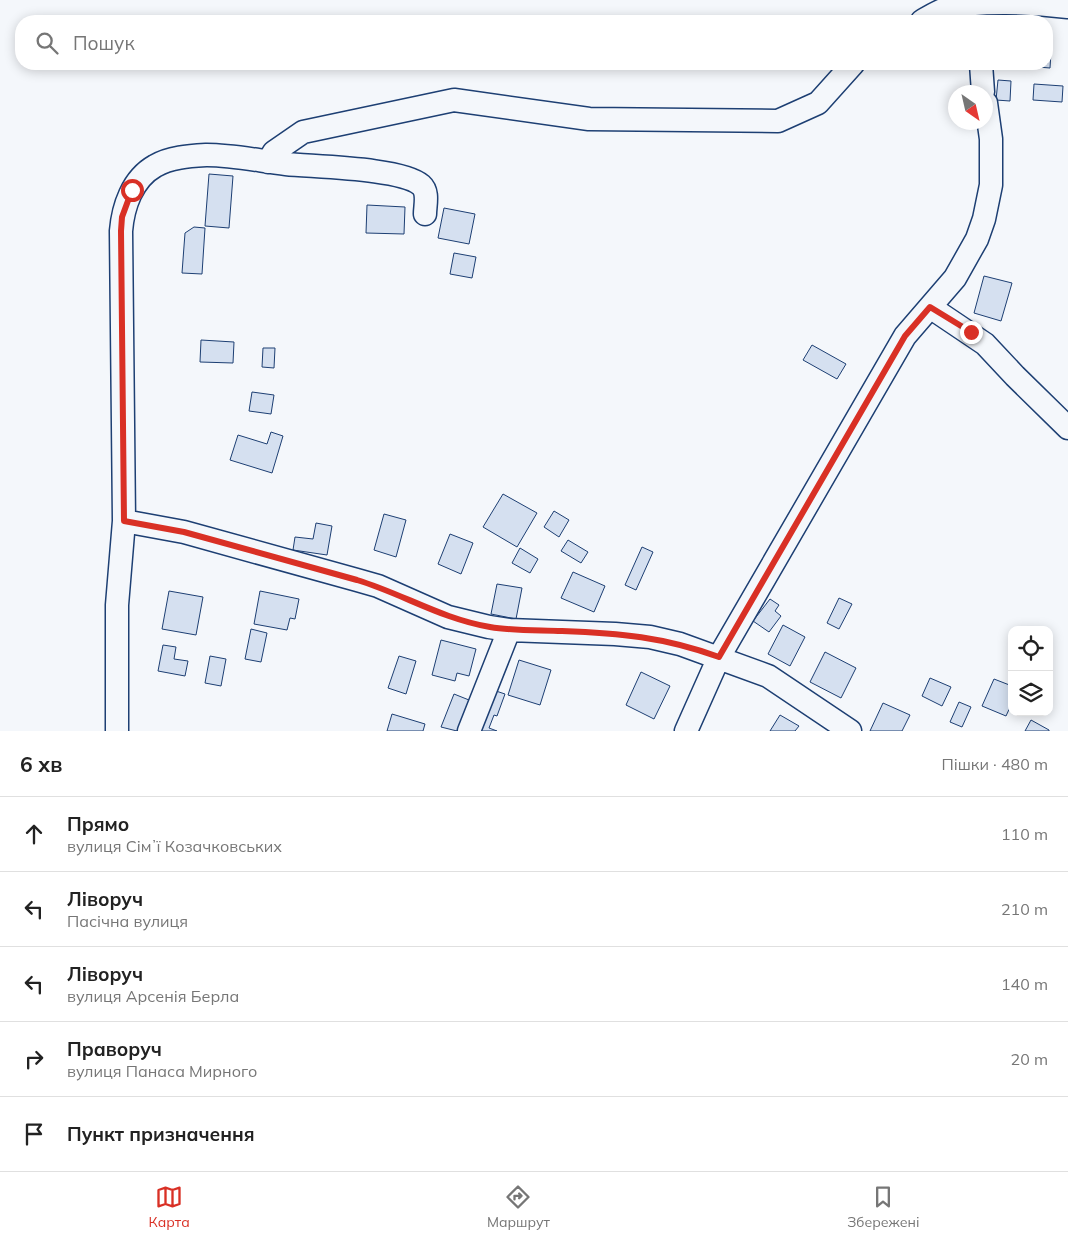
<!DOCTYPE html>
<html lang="uk">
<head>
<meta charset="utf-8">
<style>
  body { margin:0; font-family:Mulish,sans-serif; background:#f6f6f6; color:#222 }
  .controls { position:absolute; right:15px; bottom:15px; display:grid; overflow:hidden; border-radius:10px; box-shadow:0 2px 12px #0003 }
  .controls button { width:45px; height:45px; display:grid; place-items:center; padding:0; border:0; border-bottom:1px solid #e0e0e0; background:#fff; color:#222; font:25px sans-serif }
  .compass { position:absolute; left:948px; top:85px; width:45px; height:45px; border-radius:50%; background:#fff; box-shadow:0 2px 12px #0003; rotate:146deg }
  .stop { position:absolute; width:15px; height:15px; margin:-11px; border:4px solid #d93025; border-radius:50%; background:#fff }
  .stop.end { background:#d93025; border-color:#fff; box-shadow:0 1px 5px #0008 }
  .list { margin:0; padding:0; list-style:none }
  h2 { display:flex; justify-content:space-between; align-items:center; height:65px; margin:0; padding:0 20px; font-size:21px }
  h2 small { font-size:16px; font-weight:400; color:#767676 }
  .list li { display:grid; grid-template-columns:32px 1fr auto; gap:15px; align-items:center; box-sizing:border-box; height:75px; padding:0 20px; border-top:1px solid #e0e0e0 }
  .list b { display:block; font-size:19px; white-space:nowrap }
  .list p { margin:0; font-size:16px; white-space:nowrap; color:#767676 }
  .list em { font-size:16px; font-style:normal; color:#767676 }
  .icon { flex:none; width:28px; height:28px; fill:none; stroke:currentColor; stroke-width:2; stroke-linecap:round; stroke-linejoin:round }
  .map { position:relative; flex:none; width:1068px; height:731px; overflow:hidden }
  .search { position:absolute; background:#fff; box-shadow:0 2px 12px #0003; left:15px; right:15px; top:15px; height:55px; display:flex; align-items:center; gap:12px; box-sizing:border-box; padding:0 18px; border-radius:20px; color:#767676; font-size:19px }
  .sheet { height:440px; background:#fff }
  nav { display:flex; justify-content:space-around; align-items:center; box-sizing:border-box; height:70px; border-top:1px solid #e0e0e0; background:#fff; font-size:14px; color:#767676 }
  nav a { display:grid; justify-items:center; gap:2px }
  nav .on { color:#d93025 }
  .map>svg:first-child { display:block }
  .building { fill:#d5e0f0; stroke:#1d3f73 }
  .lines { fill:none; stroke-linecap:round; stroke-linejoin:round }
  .minor-casing { stroke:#1d3f73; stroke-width:25 }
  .minor { stroke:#f4f7fb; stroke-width:22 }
  .route { stroke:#d93025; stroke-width:6 }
</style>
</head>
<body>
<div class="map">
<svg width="1068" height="731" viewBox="0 0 1068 731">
  <rect width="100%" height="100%" fill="#f4f7fb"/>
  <path class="building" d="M1047 37H1052L1050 68 1014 65 1047 64Z
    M998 80 1011 81 1010 101 996 100Z
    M1034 84 1063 86 1062 102 1033 100Z
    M209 174 233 176 229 228 205 226Z
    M367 205 405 207 404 234 366 233Z
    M444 208 475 214 469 244 438 238Z
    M194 227 205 228 202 274 182 273 185 233Z
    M454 253 476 257 472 278 450 274Z
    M984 276 1012 283 1001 321 974 313Z
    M201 340 234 342 233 363 200 362Z
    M812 345 846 364 837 379 803 360Z
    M263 348H275L274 368 262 367Z
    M252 392 274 395 271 414 249 411Z
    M271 432 283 436 272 473 230 460 238 435 267 444Z
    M503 494 537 513 517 547 483 527Z
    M554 511 569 520 559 537 544 527Z
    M384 514 406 520 396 557 374 550Z
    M316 523 332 526 327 555 293 550 295 537 313 539Z
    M450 534 473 543 461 574 438 564Z
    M568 540 588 552 581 563 561 551Z
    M642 547 653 552 636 590 625 585Z
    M520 548 538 559 530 573 512 563Z
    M573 572 605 586 594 612 561 598Z
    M497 584 522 588 516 619 491 614Z
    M169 591 203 597 196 635 162 629Z
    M260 591 299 599 295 619 290 618 287 630 254 624Z
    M839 598 852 604 839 629 827 623Z
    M770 599 779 605 775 611 781 616 769 632 753 621Z
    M783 625 805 637 790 666 768 654Z
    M251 629 267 633 261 662 245 659Z
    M441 640 476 649 469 676 457 673 455 681 432 675Z
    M163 645 176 647 174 659 188 661 185 676 158 671Z
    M825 652 856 668 841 698 810 682Z
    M210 656 226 659 221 686 205 683Z
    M399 656 416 661 406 694 388 688Z
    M519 660 551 670 540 705 508 695Z
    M641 672 670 686 654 719 626 705Z
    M930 678 951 687 942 706 922 696Z
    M994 679 1012 686V703L1006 716 982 706Z
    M493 690 505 694 497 716 494 715 489 728 497 731H478Z
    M454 694 469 700 457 731 441 727Z
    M959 702 971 707 962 727 950 722Z
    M883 703 910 715 902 731H870Z
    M392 714 425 724 423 731H387Z
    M780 715 799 726 795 731H770Z
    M1031 720 1049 730V731H1025Z"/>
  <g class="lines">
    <defs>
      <path id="minor" d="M922 21C929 17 937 12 945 9 978 0 1034 3 1068 7
        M981 64 983 92
        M268 162 274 152 303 132 454 100 589 119 778 121 818 103 853 64
        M930 307 985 344 1015 376 1068 428
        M124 521 184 532 357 580 378 586 448 617 489 627 509 630 615 634 650 637 680 644 768 676 850 731
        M117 731V605L124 521 121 231C123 207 132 179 155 166 170 157 190 156 207 155 233 155 260 161 286 164 315 167 402 168 421 185 429 192 425 205 425 214
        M469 731 509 630
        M686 731 719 657 905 336 955 278 977 239 984 219 991 185V139L986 103"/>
    </defs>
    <use href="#minor" class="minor-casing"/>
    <use href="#minor" class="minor"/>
  </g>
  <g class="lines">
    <path class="route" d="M132 190 122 217 121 231 124 521 184 532 357 580C403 594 442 619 490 627 514 631 538 630 562 631 619 633 664 637 719 657L905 336 930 307 971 332"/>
  </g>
</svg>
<div class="controls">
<button><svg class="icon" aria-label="locate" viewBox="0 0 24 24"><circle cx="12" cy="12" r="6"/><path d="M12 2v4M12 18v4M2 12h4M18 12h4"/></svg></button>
<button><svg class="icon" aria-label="layers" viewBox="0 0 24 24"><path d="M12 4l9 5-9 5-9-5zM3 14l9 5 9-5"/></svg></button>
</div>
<svg class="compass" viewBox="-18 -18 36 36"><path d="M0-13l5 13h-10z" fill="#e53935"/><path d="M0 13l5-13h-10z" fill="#767676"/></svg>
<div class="stop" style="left:132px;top:190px"></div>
<div class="stop end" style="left:971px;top:332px"></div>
<div class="search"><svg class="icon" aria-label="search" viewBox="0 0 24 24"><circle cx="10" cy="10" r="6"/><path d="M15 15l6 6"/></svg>Пошук</div>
</div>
<section class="sheet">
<h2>6 хв<small>Пішки · 480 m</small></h2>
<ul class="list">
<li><svg class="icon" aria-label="ahead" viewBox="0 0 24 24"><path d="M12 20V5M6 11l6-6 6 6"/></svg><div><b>Прямо</b><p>вулиця Сімʼї Козачковських</p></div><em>110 m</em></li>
<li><svg class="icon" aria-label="left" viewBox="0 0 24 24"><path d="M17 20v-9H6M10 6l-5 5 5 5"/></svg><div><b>Ліворуч</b><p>Пасічна вулиця</p></div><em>210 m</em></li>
<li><svg class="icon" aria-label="left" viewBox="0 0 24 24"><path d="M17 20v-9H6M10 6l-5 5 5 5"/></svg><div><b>Ліворуч</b><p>вулиця Арсенія Берла</p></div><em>140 m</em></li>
<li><svg class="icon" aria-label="right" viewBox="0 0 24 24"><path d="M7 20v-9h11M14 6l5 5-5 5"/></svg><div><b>Праворуч</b><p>вулиця Панаса Мирного</p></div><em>20 m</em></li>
<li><svg class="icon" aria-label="arrive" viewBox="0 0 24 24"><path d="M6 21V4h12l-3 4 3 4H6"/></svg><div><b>Пункт призначення</b></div></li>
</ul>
</section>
<nav>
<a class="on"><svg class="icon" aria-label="map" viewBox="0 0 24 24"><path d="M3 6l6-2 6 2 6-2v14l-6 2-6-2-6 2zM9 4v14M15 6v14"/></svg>Карта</a>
<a><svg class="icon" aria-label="directions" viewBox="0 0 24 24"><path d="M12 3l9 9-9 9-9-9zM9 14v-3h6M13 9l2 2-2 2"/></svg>Маршрут</a>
<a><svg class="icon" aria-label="saved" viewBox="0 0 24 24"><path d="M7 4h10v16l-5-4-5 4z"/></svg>Збережені</a>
</nav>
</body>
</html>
